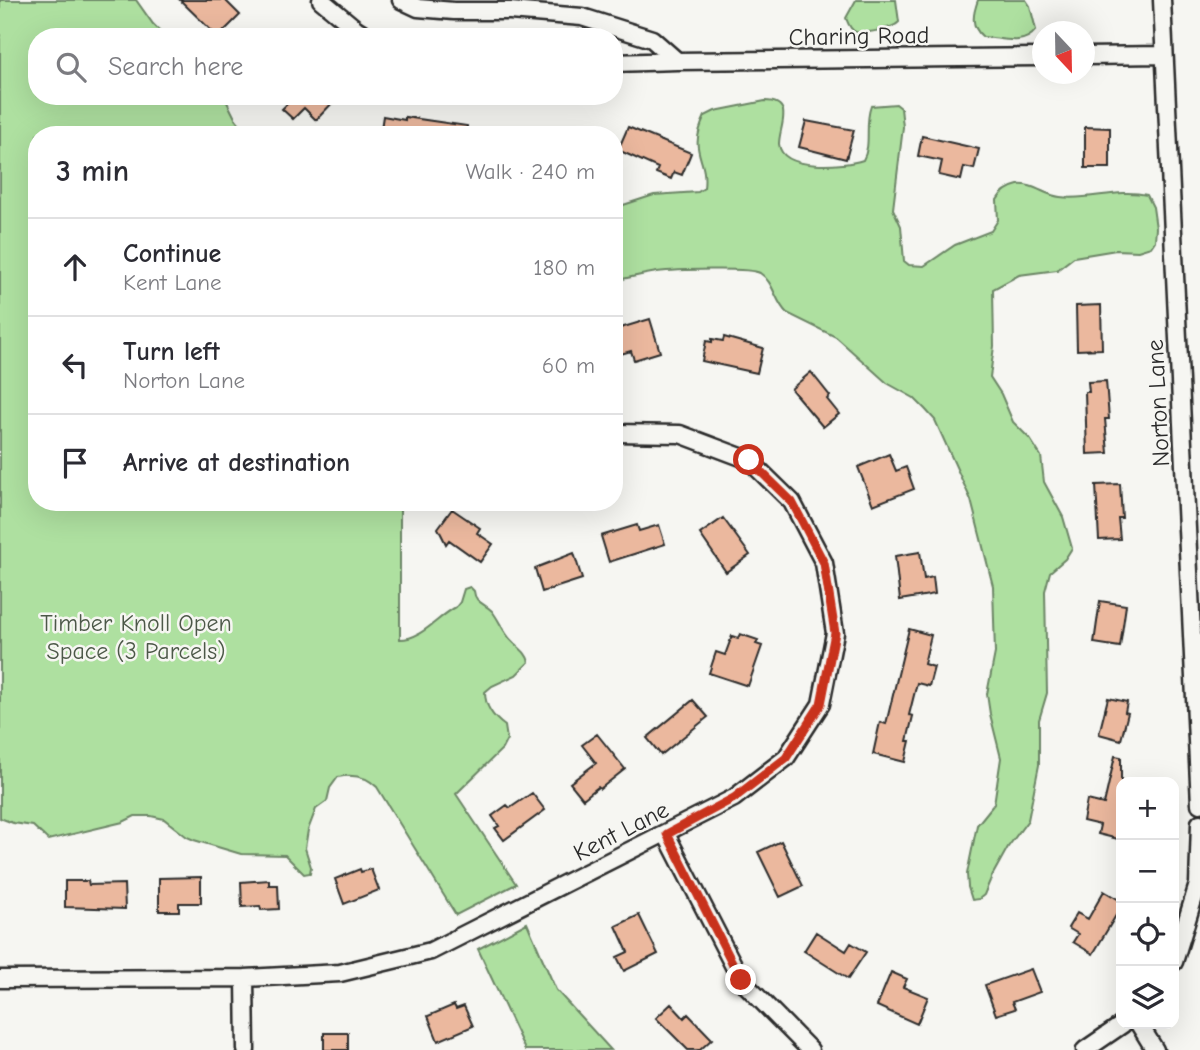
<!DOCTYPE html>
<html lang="en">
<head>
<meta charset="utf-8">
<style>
  body { margin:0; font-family:"Comic Neue",sans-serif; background:#f7f7f7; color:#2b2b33 }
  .controls { position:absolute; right:21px; bottom:21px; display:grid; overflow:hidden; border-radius:14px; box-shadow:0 7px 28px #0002 }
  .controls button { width:63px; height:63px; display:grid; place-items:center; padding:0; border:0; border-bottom:2px solid #e1e1e2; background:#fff; color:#2b2b33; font:35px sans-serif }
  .compass { position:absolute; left:1032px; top:21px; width:63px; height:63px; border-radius:50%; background:#fff; box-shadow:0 7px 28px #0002; rotate:158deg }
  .stop { position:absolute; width:21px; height:21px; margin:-16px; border:5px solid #c8321e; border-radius:50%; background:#fff }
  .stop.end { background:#c8321e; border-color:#fff; box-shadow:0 2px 7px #0008 }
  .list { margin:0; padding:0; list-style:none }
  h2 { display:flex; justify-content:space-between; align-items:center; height:91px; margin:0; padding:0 28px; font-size:30px }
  h2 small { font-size:23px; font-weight:400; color:#7c7c81 }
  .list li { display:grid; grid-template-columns:46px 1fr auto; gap:21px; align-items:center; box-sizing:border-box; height:98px; padding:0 28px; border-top:2px solid #e1e1e2 }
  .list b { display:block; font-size:26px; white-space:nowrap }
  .list p { margin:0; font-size:23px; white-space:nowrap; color:#7c7c81 }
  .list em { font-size:23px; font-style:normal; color:#7c7c81 }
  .icon { flex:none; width:38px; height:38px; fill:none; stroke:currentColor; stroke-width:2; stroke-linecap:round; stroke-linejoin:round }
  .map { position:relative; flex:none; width:1200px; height:1050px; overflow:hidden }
  .search { position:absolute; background:#fff; box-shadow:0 7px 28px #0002; left:28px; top:28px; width:595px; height:77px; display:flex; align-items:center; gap:18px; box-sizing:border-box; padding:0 24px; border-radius:28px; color:#7c7c81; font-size:26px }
  .panel { position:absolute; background:#fff; box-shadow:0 7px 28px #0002; left:28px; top:126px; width:595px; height:385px; border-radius:28px }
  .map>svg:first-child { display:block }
  .green { fill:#aee0a0; stroke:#6c8666; stroke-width:2 }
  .building { fill:#ebb89e; stroke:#2b2b2b; stroke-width:2 }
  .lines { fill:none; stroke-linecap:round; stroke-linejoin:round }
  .street-casing { stroke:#2b2b2b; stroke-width:21 }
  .street { stroke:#f6f6f2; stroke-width:16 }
  .route { stroke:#c8321e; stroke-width:9 }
  .labels { text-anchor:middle; stroke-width:5; stroke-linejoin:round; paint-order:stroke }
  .street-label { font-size:24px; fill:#2b2b2b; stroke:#f6f6f2 }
  .park-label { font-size:24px; fill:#4c5848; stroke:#f6f6f2 }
</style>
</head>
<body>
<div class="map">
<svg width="1200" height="1050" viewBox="0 0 1200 1050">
  <rect width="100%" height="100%" fill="#f6f6f2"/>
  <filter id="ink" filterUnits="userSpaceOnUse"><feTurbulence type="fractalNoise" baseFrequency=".0143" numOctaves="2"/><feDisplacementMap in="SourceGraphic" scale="14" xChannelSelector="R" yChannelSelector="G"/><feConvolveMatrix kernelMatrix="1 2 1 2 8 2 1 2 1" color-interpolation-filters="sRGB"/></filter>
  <g filter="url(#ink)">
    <path class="green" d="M0 0H136L153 24 166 37H37V96H224L235 118 249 135H37V502H400V639C422 639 437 617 456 607L460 602 464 589 470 587 474 591C475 603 484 603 492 611 499 620 503 631 511 640 518 648 527 652 529 662L516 675 492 686 485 692C485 707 494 718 505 726L507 739 502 749 456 794 516 884 456 915 377 787C366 776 352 774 338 777L330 788 327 801 316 809 308 830 305 848 311 867 310 873 304 874 285 855 241 854 194 840 187 837 164 819 151 816H135L123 822 48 840 33 826 13 823 0 818Z
      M856 0H896L899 22C893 29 864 34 856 32 850 30 848 23 846 18Z
      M978 0H1026L1030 6 1036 30C1023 47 1002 38 983 37 970 26 973 14 978 0Z
      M765 101C772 101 781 103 783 111 785 121 779 133 779 144 782 172 845 166 863 160 872 144 864 124 871 106L896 104 901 108 903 127 893 209 901 226 904 261 909 265 924 266 955 245 991 231 998 220 997 200C1002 191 1009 187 1018 185 1033 183 1046 196 1060 197 1089 201 1118 188 1147 195L1153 207 1156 228 1155 241 1151 247 1138 251 1116 250 1074 257 1057 270 1019 275 993 289 994 346 990 377 1001 394 1013 422 1030 439 1041 456 1044 482 1063 517 1072 548 1065 559 1050 572 1045 591 1047 693 1039 720V765L1028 820 1008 847 992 876 984 895 979 899 972 900 968 887 967 874 977 825 994 804 1001 758 990 714 987 694 995 653 993 586 971 500 935 420 925 409 914 398 887 383 836 337 787 313C775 302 774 282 760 273 749 267 673 270 657 272 643 274 628 278 614 281V208L654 195 698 192 704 188C708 156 687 154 705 116L715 111Z
      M527 923 556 990 611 1050H525L478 949Z"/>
    <path class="building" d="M180 0H225L240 15 218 37Z
      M279 96H339L316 120 304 108 293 119 282 109 287 104Z
      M383 116 405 120V117L467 126 466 135H380Z
      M806 121 854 130 846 159 799 147Z
      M628 127 691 153 682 175 674 172 671 179 656 173 658 168 618 150Z
      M1085 127 1110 128V168H1085Z
      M922 136 979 149 974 169 964 167 961 180 939 175 942 161 918 156Z
      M1101 305 1102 349 1077 350 1076 306Z
      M650 319 660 352 634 360 631 351 614 356V330Z
      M724 337 763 348 757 373 702 361 706 341 712 342V339L723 341Z
      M811 372 830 396 827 399 839 414 823 427 791 389Z
      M1106 381 1109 419H1105L1108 453 1087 454 1085 392H1089L1088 382Z
      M889 454 896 471 906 467 914 489 873 505 858 467Z
      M1120 484 1122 518H1118L1120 539 1099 540 1096 485Z
      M452 509 480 528 477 533 493 544 480 562 449 540 446 544 438 528Z
      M723 518 750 555 726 572 700 534Z
      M637 525 639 531 659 525 665 544 609 562 601 536Z
      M920 552 924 579 933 577 935 594 900 600 895 556Z
      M574 553 582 579 542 592 535 568Z
      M1100 601 1126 605 1120 647 1094 643Z
      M909 629 931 635 924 664 934 667 929 686 917 683 909 715 913 716 907 741H910L905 762 873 754 880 722 886 724Z
      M740 634 758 640 756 644 762 646 748 686 709 673 716 652 725 655 732 636 738 638Z
      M1108 698 1127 702 1125 712 1128 713 1121 740 1099 734Z
      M693 700 708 717 661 755 647 738Z
      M597 734 625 769 600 789 598 787 583 799 570 783 596 763 582 745Z
      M1115 756 1121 757V825L1118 839 1098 834 1100 825 1083 821 1087 800 1104 804Z
      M532 793 545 810 504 840 495 828 499 826 492 816 507 805 510 808Z
      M781 841 803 886 780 897 758 852Z
      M360 869 361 872 371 869 379 890 344 904 335 879Z
      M201 877V903H179V911H159V878Z
      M269 880V885H278L279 909 261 910 260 906 242 907 241 882Z
      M65 881H88L89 885 124 884 125 909 65 907Z
      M1104 891 1121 901V907L1093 954 1073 942 1078 934 1068 928 1077 913 1088 919Z
      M639 915 658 954 624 971 617 957 628 952 616 926Z
      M816 932 846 951 851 943 866 952 848 979 804 951Z
      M1031 969 1040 992 1012 1002 1015 1009 996 1015 985 985Z
      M891 972 907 979 903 987 928 997 917 1024 877 1006Z
      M671 1004 684 1018 688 1014 712 1039 700 1050H688L656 1018Z
      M454 1005 456 1009 464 1006 473 1026 438 1041 428 1016Z
      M324 1033H348V1050H324Z"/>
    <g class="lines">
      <defs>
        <path id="street" d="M321 0 356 29 369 37
          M401 0 418 8 454 11H510L582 17 652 39 677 61 614 63
          M1162 0 1200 804
          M1084 56 1163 55
          M677 61 1042 57
          M666 834 741 980 810 1050
          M1174 962 1198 884 1200 823
          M245 978 246 1050
          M0 979 245 978 340 973 431 951 734 798 786 758 821 704 835 633 824 563 792 502 749 460 680 434 614 433
          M1139 1024 1155 1050
          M1085 1050 1123 1024"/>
      </defs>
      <use href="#street" class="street-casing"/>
      <use href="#street" class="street"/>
    </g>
  </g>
  <g class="lines" filter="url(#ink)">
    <path class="route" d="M741 980 667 834 734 798 786 758 821 704 835 633 824 563 792 502 749 460"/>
  </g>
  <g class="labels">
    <g class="street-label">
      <text transform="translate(859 36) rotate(-1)" y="8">Charing Road</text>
      <text transform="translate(1158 403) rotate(-93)" y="8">Norton Lane</text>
      <text transform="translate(621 831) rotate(-27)" y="8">Kent Lane</text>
    </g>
    <g class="park-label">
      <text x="136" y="631">Timber Knoll Open<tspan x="136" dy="28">Space (3 Parcels)</tspan></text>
    </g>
  </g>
</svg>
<div class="controls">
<button>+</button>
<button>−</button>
<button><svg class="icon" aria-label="locate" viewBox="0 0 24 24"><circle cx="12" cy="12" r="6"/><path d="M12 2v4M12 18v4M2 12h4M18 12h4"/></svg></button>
<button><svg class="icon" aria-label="layers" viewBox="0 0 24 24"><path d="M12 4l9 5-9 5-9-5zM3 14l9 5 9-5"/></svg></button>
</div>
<svg class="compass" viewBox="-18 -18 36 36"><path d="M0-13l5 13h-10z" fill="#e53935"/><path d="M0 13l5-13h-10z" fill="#7c7c81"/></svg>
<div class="stop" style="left:749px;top:460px"></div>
<div class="stop end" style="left:741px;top:980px"></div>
<div class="search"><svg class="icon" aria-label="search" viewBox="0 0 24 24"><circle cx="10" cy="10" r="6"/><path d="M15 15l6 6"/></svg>Search here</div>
<section class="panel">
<h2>3 min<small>Walk · 240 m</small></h2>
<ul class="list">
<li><svg class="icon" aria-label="ahead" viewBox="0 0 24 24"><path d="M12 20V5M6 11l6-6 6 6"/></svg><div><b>Continue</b><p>Kent Lane</p></div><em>180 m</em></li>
<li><svg class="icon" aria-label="left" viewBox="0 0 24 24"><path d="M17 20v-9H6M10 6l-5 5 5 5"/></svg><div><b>Turn left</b><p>Norton Lane</p></div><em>60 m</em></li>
<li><svg class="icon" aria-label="arrive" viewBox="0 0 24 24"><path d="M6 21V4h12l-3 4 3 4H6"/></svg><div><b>Arrive at destination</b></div></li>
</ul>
</section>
</div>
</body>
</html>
